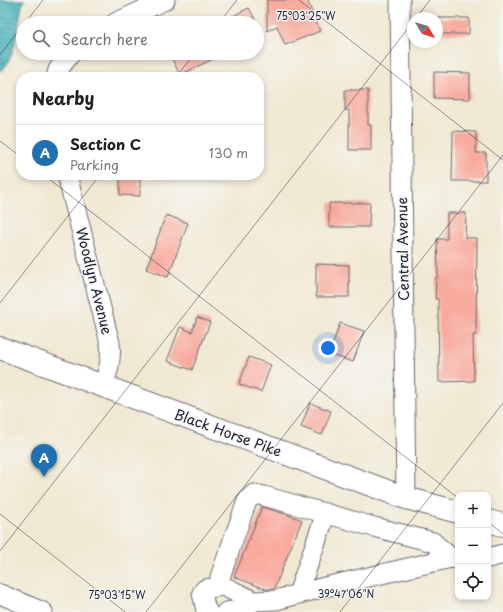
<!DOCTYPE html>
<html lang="en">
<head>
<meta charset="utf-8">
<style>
  body { margin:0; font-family:"Playpen Sans",sans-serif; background:#f6f6f6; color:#222 }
  .controls { position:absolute; right:12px; bottom:12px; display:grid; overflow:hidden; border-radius:8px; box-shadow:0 2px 6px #0003 }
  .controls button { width:36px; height:36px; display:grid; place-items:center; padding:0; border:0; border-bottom:1px solid #e0e0e0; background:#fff; color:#222; font:20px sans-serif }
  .compass { position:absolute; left:407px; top:12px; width:36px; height:36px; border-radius:50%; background:#fff; box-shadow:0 2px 6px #0003; rotate:128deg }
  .you { position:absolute; left:328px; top:348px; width:14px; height:14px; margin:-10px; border:3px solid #fff; border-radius:50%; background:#1a73e8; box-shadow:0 0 0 6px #1a73e833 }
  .badge { display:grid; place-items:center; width:26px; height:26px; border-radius:50%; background:#1f6fb2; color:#fff; font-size:13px; font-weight:700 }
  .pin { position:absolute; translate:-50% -33px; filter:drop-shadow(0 1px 2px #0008) }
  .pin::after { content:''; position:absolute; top:21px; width:14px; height:12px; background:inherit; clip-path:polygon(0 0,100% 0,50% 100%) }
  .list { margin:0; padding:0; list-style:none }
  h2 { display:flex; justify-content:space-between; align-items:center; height:52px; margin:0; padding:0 16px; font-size:17px }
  h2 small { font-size:13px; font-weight:400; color:#767676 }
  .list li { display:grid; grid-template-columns:26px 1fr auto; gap:12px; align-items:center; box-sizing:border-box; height:56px; padding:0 16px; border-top:1px solid #e0e0e0 }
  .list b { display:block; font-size:15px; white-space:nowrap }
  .list p { margin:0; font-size:13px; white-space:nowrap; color:#767676 }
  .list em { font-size:13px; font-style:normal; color:#767676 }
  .icon { flex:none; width:22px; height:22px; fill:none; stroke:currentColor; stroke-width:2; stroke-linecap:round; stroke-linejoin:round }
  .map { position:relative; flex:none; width:503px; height:612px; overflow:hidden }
  .search { position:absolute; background:#fff; box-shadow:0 2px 6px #0003; left:16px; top:16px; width:248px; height:44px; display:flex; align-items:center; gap:10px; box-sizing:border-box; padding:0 14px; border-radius:22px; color:#767676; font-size:15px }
  .panel { position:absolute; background:#fff; box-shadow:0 2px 6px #0003; left:16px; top:72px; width:248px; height:108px; border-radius:16px }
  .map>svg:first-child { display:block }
  .water { fill:url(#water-rules); stroke:#30687a }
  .building { fill:#f8aa9c }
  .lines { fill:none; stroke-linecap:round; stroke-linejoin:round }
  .minor-casing { stroke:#6a6770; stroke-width:21 }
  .major-casing { stroke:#6a6770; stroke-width:24 }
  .minor { stroke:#fff; stroke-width:19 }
  .major { stroke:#fff; stroke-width:22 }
  .ticks { fill:none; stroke:#22223b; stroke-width:1; stroke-opacity:0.45 }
  .labels { text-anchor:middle; stroke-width:3; stroke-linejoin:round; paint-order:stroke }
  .street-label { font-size:14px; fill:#22223b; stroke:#f6f6f2 }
  .ticks-label { font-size:10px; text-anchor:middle; fill:#22223b; stroke:#f6f6f2; stroke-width:3; stroke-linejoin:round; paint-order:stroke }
</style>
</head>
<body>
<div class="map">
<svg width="503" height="612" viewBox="0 0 503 612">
  <defs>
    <pattern id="water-rules" width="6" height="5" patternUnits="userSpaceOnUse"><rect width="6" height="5" fill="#3fafb8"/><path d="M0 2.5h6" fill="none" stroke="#348e97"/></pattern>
  </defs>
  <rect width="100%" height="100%" fill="#f6f6f2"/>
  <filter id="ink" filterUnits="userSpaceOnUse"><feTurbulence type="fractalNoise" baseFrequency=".025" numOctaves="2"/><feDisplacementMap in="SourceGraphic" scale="8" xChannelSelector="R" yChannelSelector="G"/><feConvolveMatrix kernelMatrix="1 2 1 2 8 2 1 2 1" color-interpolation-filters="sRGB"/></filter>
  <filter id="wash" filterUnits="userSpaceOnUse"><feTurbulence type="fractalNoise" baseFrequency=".012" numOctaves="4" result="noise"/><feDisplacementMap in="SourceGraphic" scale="16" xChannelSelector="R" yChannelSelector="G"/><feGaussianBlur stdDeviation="0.9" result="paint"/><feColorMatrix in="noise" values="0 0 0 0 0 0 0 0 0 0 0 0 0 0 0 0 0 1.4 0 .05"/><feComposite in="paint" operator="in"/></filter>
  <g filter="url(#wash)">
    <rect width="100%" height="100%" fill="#f0e8d1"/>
    <path class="water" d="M0 0H25L22 6C19 20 14 66 0 71Z"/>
    <g id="blocks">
      <path class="building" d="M267 0H307L320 31 285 45 277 26 267 31Z
        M249 8 257 23H219Z
        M438 18H469V34H438Z
        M169 53H225L180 75Z
        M434 72 470 73V99L434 98Z
        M345 90H368V125H371V150H349V110H345Z
        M453 131 476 132V153H486V181H452Z
        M120 175H140V196L120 195Z
        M329 203H370L369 227H329Z
        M447 213H466L465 238H477L476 335H473L474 381 439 382 438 299H435L436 277H438L437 239H447Z
        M166 215 188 223 168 277 146 269Z
        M316 264 349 265V297H316Z
        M197 317 210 322 192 370 167 361 180 327 192 332Z
        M340 323 364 331 353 362 329 354Z
        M249 357 271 365 261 392 239 384Z
        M310 403 331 411 322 435 301 427Z
        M262 507 286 514 302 520 274 589H266L234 577Z"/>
    </g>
  </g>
  <g filter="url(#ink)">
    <use href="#blocks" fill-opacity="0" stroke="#6a6770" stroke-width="1"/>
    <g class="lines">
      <defs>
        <path id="minor" d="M400 0 406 498
          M115 23 165 0
          M56 77 58 70 71 53
          M67 175 110 343C112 359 108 372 103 386
          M451 558 433 542 374 527 264 496 254 494 247 501 220 577 221 582 223 586 254 601 276 600 325 587 451 558 458 559
          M488 558 503 554
          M0 594 43 612
          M298 594 326 513
          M208 612 206 611 202 593 205 589 223 586
          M226 612 244 609 254 601"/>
        <path id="major" d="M0 348 406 498 458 512
          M488 521 503 525"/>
      </defs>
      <use href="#minor" class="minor-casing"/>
      <use href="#major" class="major-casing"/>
      <use href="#minor" class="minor"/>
      <use href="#major" class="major"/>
    </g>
  </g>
  <path class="ticks" d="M299 0 503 160M416 18 430 0M25 23 43 0M219 23 237 0M0 55 23 25M176 77 195 53M0 141 21 157M44 175 458 498M0 303 100 175M0 514 125 612M488 522 503 534M0 551 413 22M146 612 503 155M340 612 503 403"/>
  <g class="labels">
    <g class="street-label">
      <text transform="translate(403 249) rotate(-91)" y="5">Central Avenue</text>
      <text transform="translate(94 281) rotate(76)" y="5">Woodlyn Avenue</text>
      <text transform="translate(228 433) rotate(20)" y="5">Black Horse Pike</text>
    </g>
  </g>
  <g class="ticks-label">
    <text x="306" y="20">75°03'25"W</text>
    <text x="346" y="598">39°47'06"N</text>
    <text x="117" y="599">75°03'15"W</text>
  </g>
</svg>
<div class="controls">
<button>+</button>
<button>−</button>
<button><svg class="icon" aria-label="locate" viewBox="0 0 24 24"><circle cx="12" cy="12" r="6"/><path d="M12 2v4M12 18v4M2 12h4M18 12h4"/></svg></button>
</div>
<svg class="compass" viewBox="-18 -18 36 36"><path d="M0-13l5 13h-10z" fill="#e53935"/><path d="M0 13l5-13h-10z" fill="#767676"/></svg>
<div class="you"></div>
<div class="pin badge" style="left:44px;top:477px">A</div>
<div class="search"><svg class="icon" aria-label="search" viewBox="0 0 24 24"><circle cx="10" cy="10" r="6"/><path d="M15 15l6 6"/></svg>Search here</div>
<section class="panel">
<h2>Nearby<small></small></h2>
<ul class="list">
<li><span class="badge">A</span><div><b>Section C</b><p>Parking</p></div><em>130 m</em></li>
</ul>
</section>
</div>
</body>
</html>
